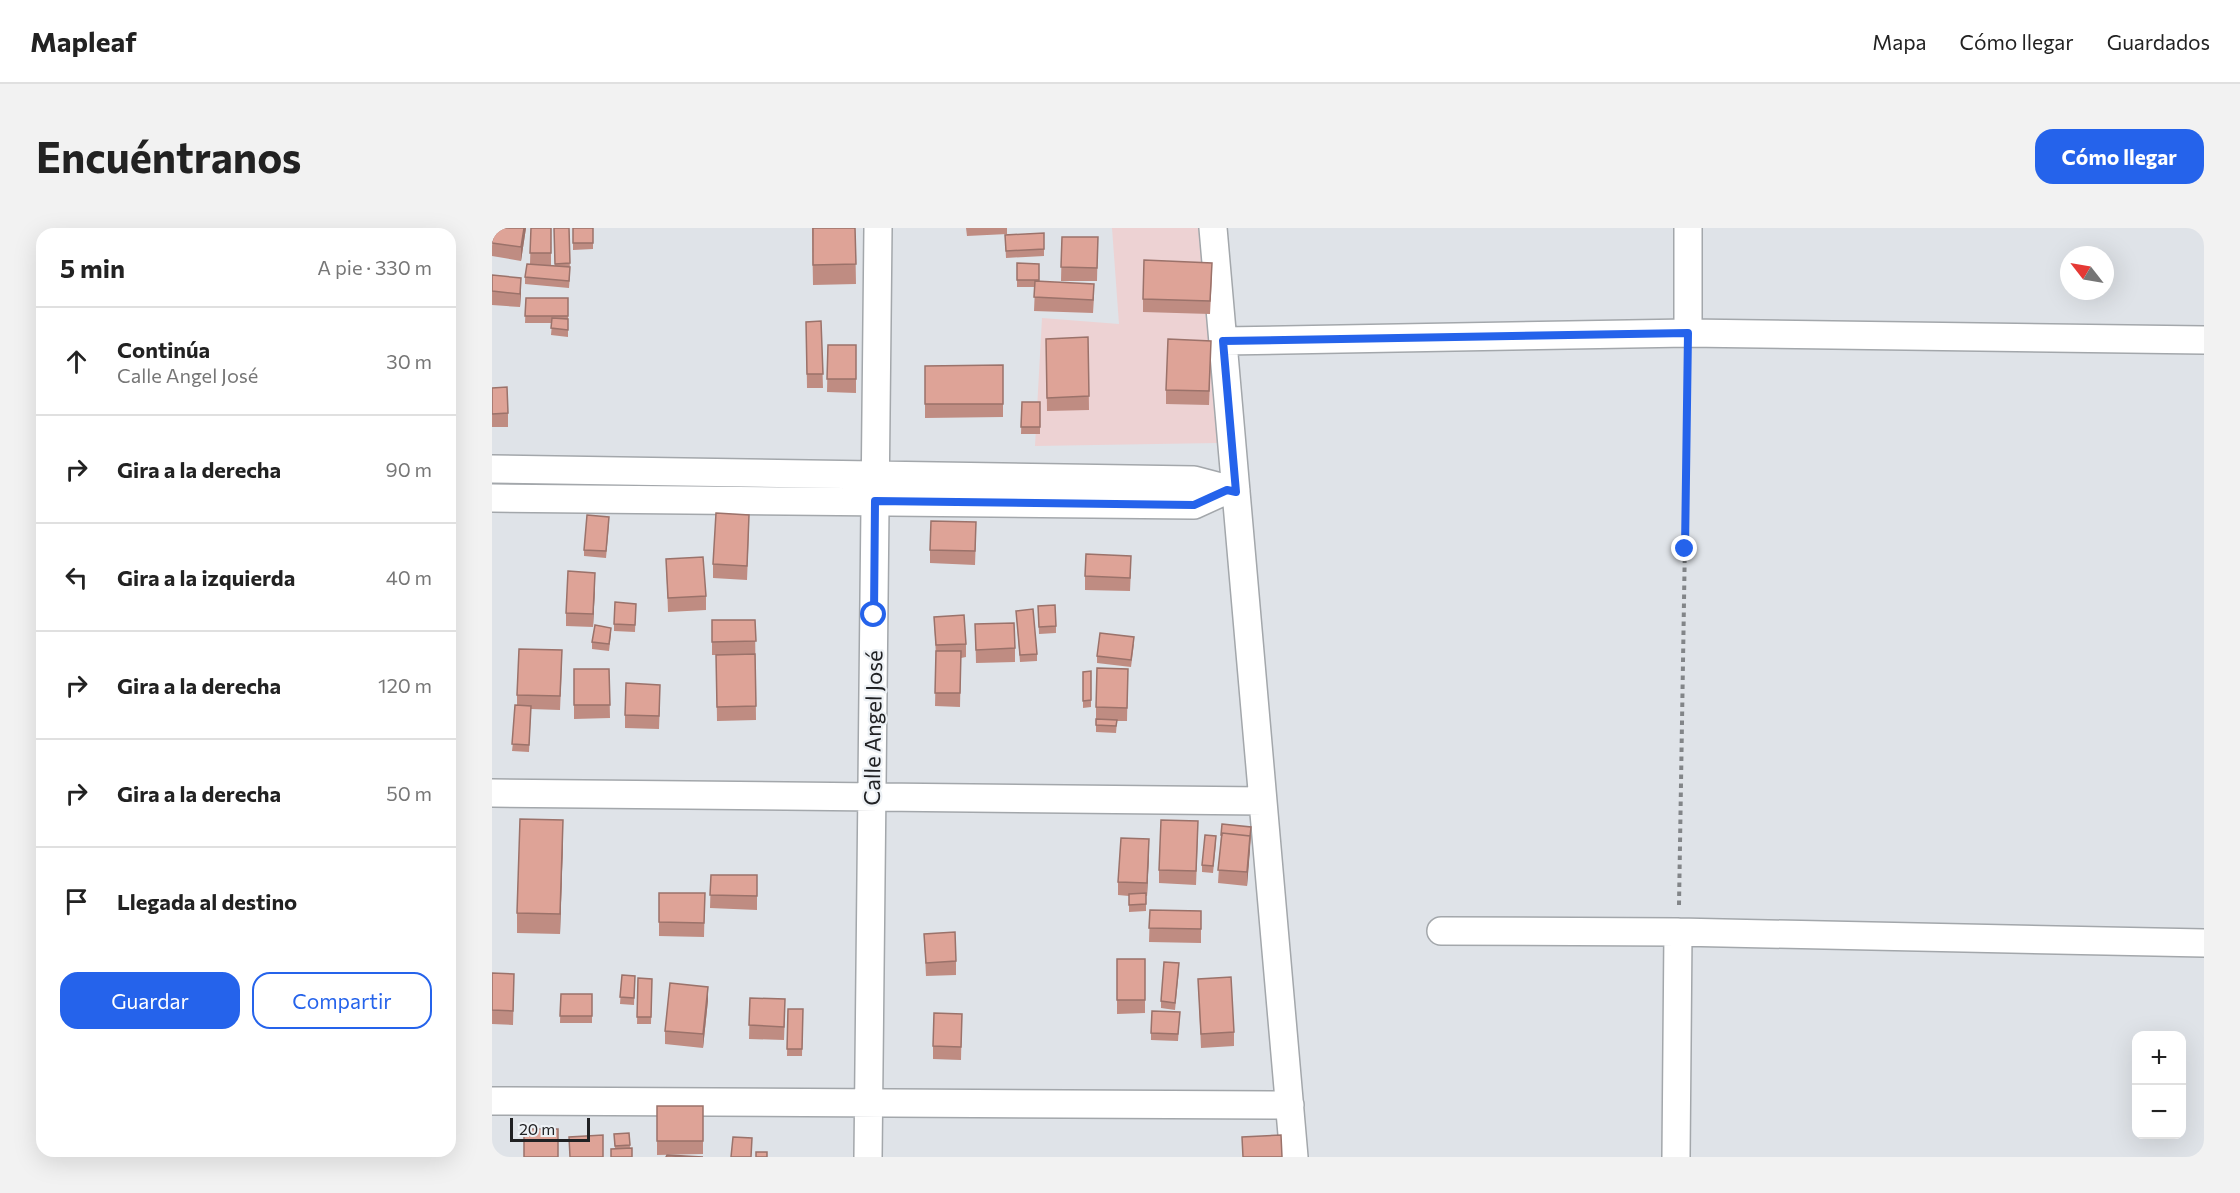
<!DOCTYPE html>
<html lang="es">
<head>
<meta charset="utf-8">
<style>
  body { margin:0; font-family:Commissioner,sans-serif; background:#f2f2f2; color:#222 }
  .controls { position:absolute; right:18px; bottom:18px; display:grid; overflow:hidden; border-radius:12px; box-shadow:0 6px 24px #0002 }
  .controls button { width:54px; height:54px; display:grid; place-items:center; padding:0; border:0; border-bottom:2px solid #e0e0e0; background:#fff; color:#222; font:30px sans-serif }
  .compass { position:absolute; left:1568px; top:18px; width:54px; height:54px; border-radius:50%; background:#fff; box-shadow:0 6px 24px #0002; rotate:301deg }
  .scale { position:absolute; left:18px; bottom:15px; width:80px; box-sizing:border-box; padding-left:6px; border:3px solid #202123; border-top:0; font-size:16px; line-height:21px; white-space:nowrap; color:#202123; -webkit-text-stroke:4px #edf1f5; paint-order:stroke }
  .stop { position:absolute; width:18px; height:18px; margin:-14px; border:4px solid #2563eb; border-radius:50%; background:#fff }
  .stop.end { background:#2563eb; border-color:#fff; box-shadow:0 2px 6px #0008 }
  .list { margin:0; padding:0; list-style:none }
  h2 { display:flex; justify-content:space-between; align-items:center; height:78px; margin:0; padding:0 24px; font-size:26px }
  h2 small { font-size:20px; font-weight:400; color:#767676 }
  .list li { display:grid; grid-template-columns:39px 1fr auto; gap:18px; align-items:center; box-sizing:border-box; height:108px; padding:0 24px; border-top:2px solid #e0e0e0 }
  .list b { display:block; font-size:22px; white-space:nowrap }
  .list p { margin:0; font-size:20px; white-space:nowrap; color:#767676 }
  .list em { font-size:20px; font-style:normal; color:#767676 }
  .actions { display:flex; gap:12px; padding:18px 24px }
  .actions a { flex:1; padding:14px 0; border:2px solid #2563eb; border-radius:18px; text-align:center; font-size:21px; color:#2563eb }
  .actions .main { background:#2563eb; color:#fff }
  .icon { flex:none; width:33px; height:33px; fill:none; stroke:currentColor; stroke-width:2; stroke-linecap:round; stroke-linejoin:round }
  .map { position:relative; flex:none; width:1712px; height:929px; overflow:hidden; border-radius:18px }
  header { display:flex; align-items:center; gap:36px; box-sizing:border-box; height:84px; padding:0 30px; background:#fff; border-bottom:2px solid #e0e0e0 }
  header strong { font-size:28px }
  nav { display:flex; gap:33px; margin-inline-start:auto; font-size:21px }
  .intro { display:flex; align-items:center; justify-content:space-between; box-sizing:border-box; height:144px; padding:0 36px }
  h1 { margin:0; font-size:42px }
  .button { padding:15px 27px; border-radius:18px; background:#2563eb; color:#fff; font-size:21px; font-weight:700 }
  main { display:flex; gap:36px; padding:0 36px }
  aside { flex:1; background:#fff; border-radius:18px; box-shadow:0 6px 24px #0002 }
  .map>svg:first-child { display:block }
  .industrial { fill:#edd2d3 }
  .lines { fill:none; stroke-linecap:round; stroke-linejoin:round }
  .minor-casing { stroke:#a3a7ab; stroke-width:30 }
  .path { stroke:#828588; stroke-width:4; stroke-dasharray:4.5 4.5; stroke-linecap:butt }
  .minor { stroke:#fff; stroke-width:27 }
  .wall { fill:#bf8c82 }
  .shaded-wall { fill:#9b726a }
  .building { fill:#dea397; stroke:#9b726a; stroke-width:1.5 }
  .route { stroke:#2563eb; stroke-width:8 }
  .labels { text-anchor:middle; stroke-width:4.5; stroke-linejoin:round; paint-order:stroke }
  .street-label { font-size:22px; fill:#202123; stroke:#edf1f5 }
</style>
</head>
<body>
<header>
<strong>Mapleaf</strong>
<nav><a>Mapa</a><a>Cómo llegar</a><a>Guardados</a></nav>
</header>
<div class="intro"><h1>Encuéntranos</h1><a class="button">Cómo llegar</a></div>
<main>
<aside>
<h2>5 min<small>A pie · 330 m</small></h2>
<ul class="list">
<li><svg class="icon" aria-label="ahead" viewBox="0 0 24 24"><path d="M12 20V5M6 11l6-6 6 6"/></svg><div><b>Continúa</b><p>Calle Angel José</p></div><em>30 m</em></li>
<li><svg class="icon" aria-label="right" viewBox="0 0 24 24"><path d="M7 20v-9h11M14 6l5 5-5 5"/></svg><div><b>Gira a la derecha</b></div><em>90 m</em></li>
<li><svg class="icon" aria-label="left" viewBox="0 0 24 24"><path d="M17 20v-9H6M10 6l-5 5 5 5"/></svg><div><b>Gira a la izquierda</b></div><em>40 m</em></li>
<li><svg class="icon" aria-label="right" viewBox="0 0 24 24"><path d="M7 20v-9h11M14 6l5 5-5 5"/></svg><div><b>Gira a la derecha</b></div><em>120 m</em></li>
<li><svg class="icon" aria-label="right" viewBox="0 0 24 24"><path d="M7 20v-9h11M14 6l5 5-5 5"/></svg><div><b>Gira a la derecha</b></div><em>50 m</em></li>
<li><svg class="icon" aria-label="arrive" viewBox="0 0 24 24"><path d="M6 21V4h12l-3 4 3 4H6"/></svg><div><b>Llegada al destino</b></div></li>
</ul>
<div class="actions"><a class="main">Guardar</a><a>Compartir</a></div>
</aside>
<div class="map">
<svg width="1712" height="929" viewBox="0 0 1712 929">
  <rect width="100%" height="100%" fill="#dfe3e8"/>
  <path class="industrial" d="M620 0H707L725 215 543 218 550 90 627 96Z"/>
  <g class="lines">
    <defs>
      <path id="minor" d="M721 0 802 929
        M1196 0V105
        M731 113 1196 105 1712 112
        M0 241 702 252 744 263
        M0 270 702 277 735 262
        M0 565 771 573
        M949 703 1186 704 1712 715
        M0 873 798 877
        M376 929 386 0
        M1184 929 1186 704"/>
    </defs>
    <use href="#minor" class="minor-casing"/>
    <path class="path" d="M1187 677 1196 130"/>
    <use href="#minor" class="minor"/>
  </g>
  <path class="wall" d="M2 0H34L29 33 0 28V12Z
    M39 0H59V38H63L62 0H77L78 46 77 60 33 56V49L38 36Z
    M81 0H101V21L81 22Z
    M320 0H363L364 56 321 57Z
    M474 0H515V6L475 8Z
    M552 5V28L514 30 513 7Z
    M570 9H606L605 53H569Z
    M525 35 547 53 602 69 601 85 542 83 543 59H525Z
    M0 47 29 64 28 79 0 77Z
    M720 48 718 86 651 84V71Z
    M34 70H76V109L59 107 60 95H33Z
    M329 93 331 160H315L314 94Z
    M596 109 597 182 555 183 554 111Z
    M336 117H364V165L335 164Z
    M719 126 717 177 674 176V162Z
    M511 137V189L433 190V138Z
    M0 160 16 185V199H0Z
    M530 174H548V206H529Z
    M117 296 114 330 92 328V322Z
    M257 301 255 352 221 350V336Z
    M484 308 483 337 438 335V322Z
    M174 331 214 368V382L176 384Z
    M639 341 638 363 593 362V348Z
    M103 358 101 399 74 398V385Z
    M144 376 143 404 122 403V396Z
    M546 378 564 398V405L547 406Z
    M524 383 545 426V433L528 434Z
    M442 389 474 416V429L469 430 468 479 443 478 444 429Z
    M220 392H263L264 492 225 493 224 427H229H220Z
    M483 396 523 420V434L484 435Z
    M119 406 117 423 100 421V414Z
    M642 416 639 439 605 435V428Z
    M70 436 68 482 39 481 37 524 20 523 25 478V467Z
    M82 441H117L118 490 82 491Z
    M636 441 635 493H625L624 505 604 504V479Z
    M599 443V479L591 480V444Z
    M168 470 167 501 133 500V487Z
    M759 606 755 658 726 655 729 607Z
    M706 607 704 657 667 655V642Z
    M71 612 68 706 25 705V685Z
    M724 615 721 645 710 644V637Z
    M657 625 655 668H654V683L637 684V668L626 667V654Z
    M219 647H265V682L218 680Z
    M167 665H213L212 709 167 708Z
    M658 682 709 683V715L657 714Z
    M432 706 464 733V747L434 748Z
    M625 731H653V785L625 786Z
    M687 742 683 782 669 780V773Z
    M0 745 22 759 21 797 0 796Z
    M130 747 143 748 142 777 128 776Z
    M146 750 160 751 159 796H145Z
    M706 751 742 804V818L709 820Z
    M69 766H100V795H68Z
    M258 770 293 785 292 812 257 811Z
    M216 772 211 820 173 816V803Z
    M296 781H311L310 828H295Z
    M688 784 686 813 659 812V805Z
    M470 786 469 832 441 831V818Z
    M165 878H211V926L165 927Z
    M137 905 138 920 123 921 122 906Z"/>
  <path class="shaded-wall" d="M32 0H34L29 33V19Z
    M29 50V64L28 79V66Z
    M103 345V358L101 399V386Z
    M71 592V612L68 706V686Z
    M759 599 758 622 755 658V644Z
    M657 611V625L655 668V655Z
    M216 759V772L211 820V806Z"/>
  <path class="building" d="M2 0H32L29 19 0 15Z
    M39 0H59V25H38Z
    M62 0H77L78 35 63 36Z
    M81 0H101V15H81Z
    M321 0H363L364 36 321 37Z
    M552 5V21L514 23 513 7Z
    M570 9H606L605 40 569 39Z
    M652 32 720 35 718 73 651 71Z
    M525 35 547 36V52H525Z
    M35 36 78 39 77 53 33 49Z
    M0 47 29 50 28 66 0 63Z
    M543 53 602 56 601 72 542 69Z
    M34 70H76V88H33Z
    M60 90 76 91V102L59 100Z
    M329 93 331 146H315L314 94Z
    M596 109 597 168 555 170 554 111Z
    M676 111 719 113 717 163 674 162Z
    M336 117H364V151H335Z
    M511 137V176H433V138Z
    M15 159 16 185 0 186V160Z
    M530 174H548V199H529Z
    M224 285 257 287 255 338 221 336Z
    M95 287 117 289 114 323 92 322Z
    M439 293 484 294 483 323 438 322Z
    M594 326 639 328 638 350 593 348Z
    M211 329 214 368 176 370 174 331Z
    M76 343 103 345 101 386 74 385Z
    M123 374 144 376 143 397 122 396Z
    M563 377 564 398 547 399 546 378Z
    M541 381 545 426 528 427 524 383Z
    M472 387 474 416 444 417 442 389Z
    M220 392H263L264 413 220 414Z
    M522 395 523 420 484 422 483 396Z
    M103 397 119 400 117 416 100 414Z
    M608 405 642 409 639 432 605 428Z
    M27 421 70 422 68 468 25 467Z
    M444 423H469L468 465H443Z
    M263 426 264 478 225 479 224 427Z
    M605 440 636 441 635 480 604 479Z
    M82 441H117L118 477H82Z
    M599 443V472L591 473V444Z
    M134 455 168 457 167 488 133 487Z
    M23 477 39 478 37 517 20 516Z
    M604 491 625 492 624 498 604 497Z
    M28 591 71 592 68 686 25 685Z
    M669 592 706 593 704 643 667 642Z
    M730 596 759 599 758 608 730 605V607H729Z
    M730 605 758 608 755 644 726 642Z
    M713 607 724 608 721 638 710 637Z
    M629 610 657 611 655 655 626 654Z
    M219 647H265V668L218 667Z
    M167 665H213L212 695 167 694Z
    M654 665V676L637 677V666Z
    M658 682 709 683V701L657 700Z
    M463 704 464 733 434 735 432 706Z
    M625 731H653V772H625Z
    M672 734 687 735 683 775 669 773Z
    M0 745 22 746 21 783 0 782Z
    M130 747 143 748 142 770 128 769Z
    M739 749 742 804 709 806 706 751Z
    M146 750 160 751 159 789H145Z
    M178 755 216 759 211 806 173 803Z
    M69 766H100V788H68Z
    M258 770 293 771 292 799 257 797Z
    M296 781H311L310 821H295Z
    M660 783 688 784 686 806 659 805Z
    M442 785 470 786 469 819 441 818Z
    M165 878H211V913H165Z
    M32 901H66V929H32Z
    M137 905 138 917 123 918 122 906Z
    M111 907V929H78L77 909Z
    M789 907 790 929H751L750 909Z
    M241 909 260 910 259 929H239Z
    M140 920V929H119V921Z
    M264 924H275V929H264Z
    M175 927 211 929H174Z"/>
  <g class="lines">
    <path class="route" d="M382 387 383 273 702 277 735 262 744 264 731 113 1196 105 1193 321"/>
  </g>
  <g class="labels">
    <g class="street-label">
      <text transform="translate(381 500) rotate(-89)" y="8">Calle Angel José</text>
    </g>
  </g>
</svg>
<div class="controls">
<button>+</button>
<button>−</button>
</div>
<svg class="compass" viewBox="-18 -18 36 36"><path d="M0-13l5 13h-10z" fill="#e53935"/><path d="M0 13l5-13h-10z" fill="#767676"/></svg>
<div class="scale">20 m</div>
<div class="stop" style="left:382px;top:387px"></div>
<div class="stop end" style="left:1193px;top:321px"></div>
</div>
</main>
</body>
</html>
